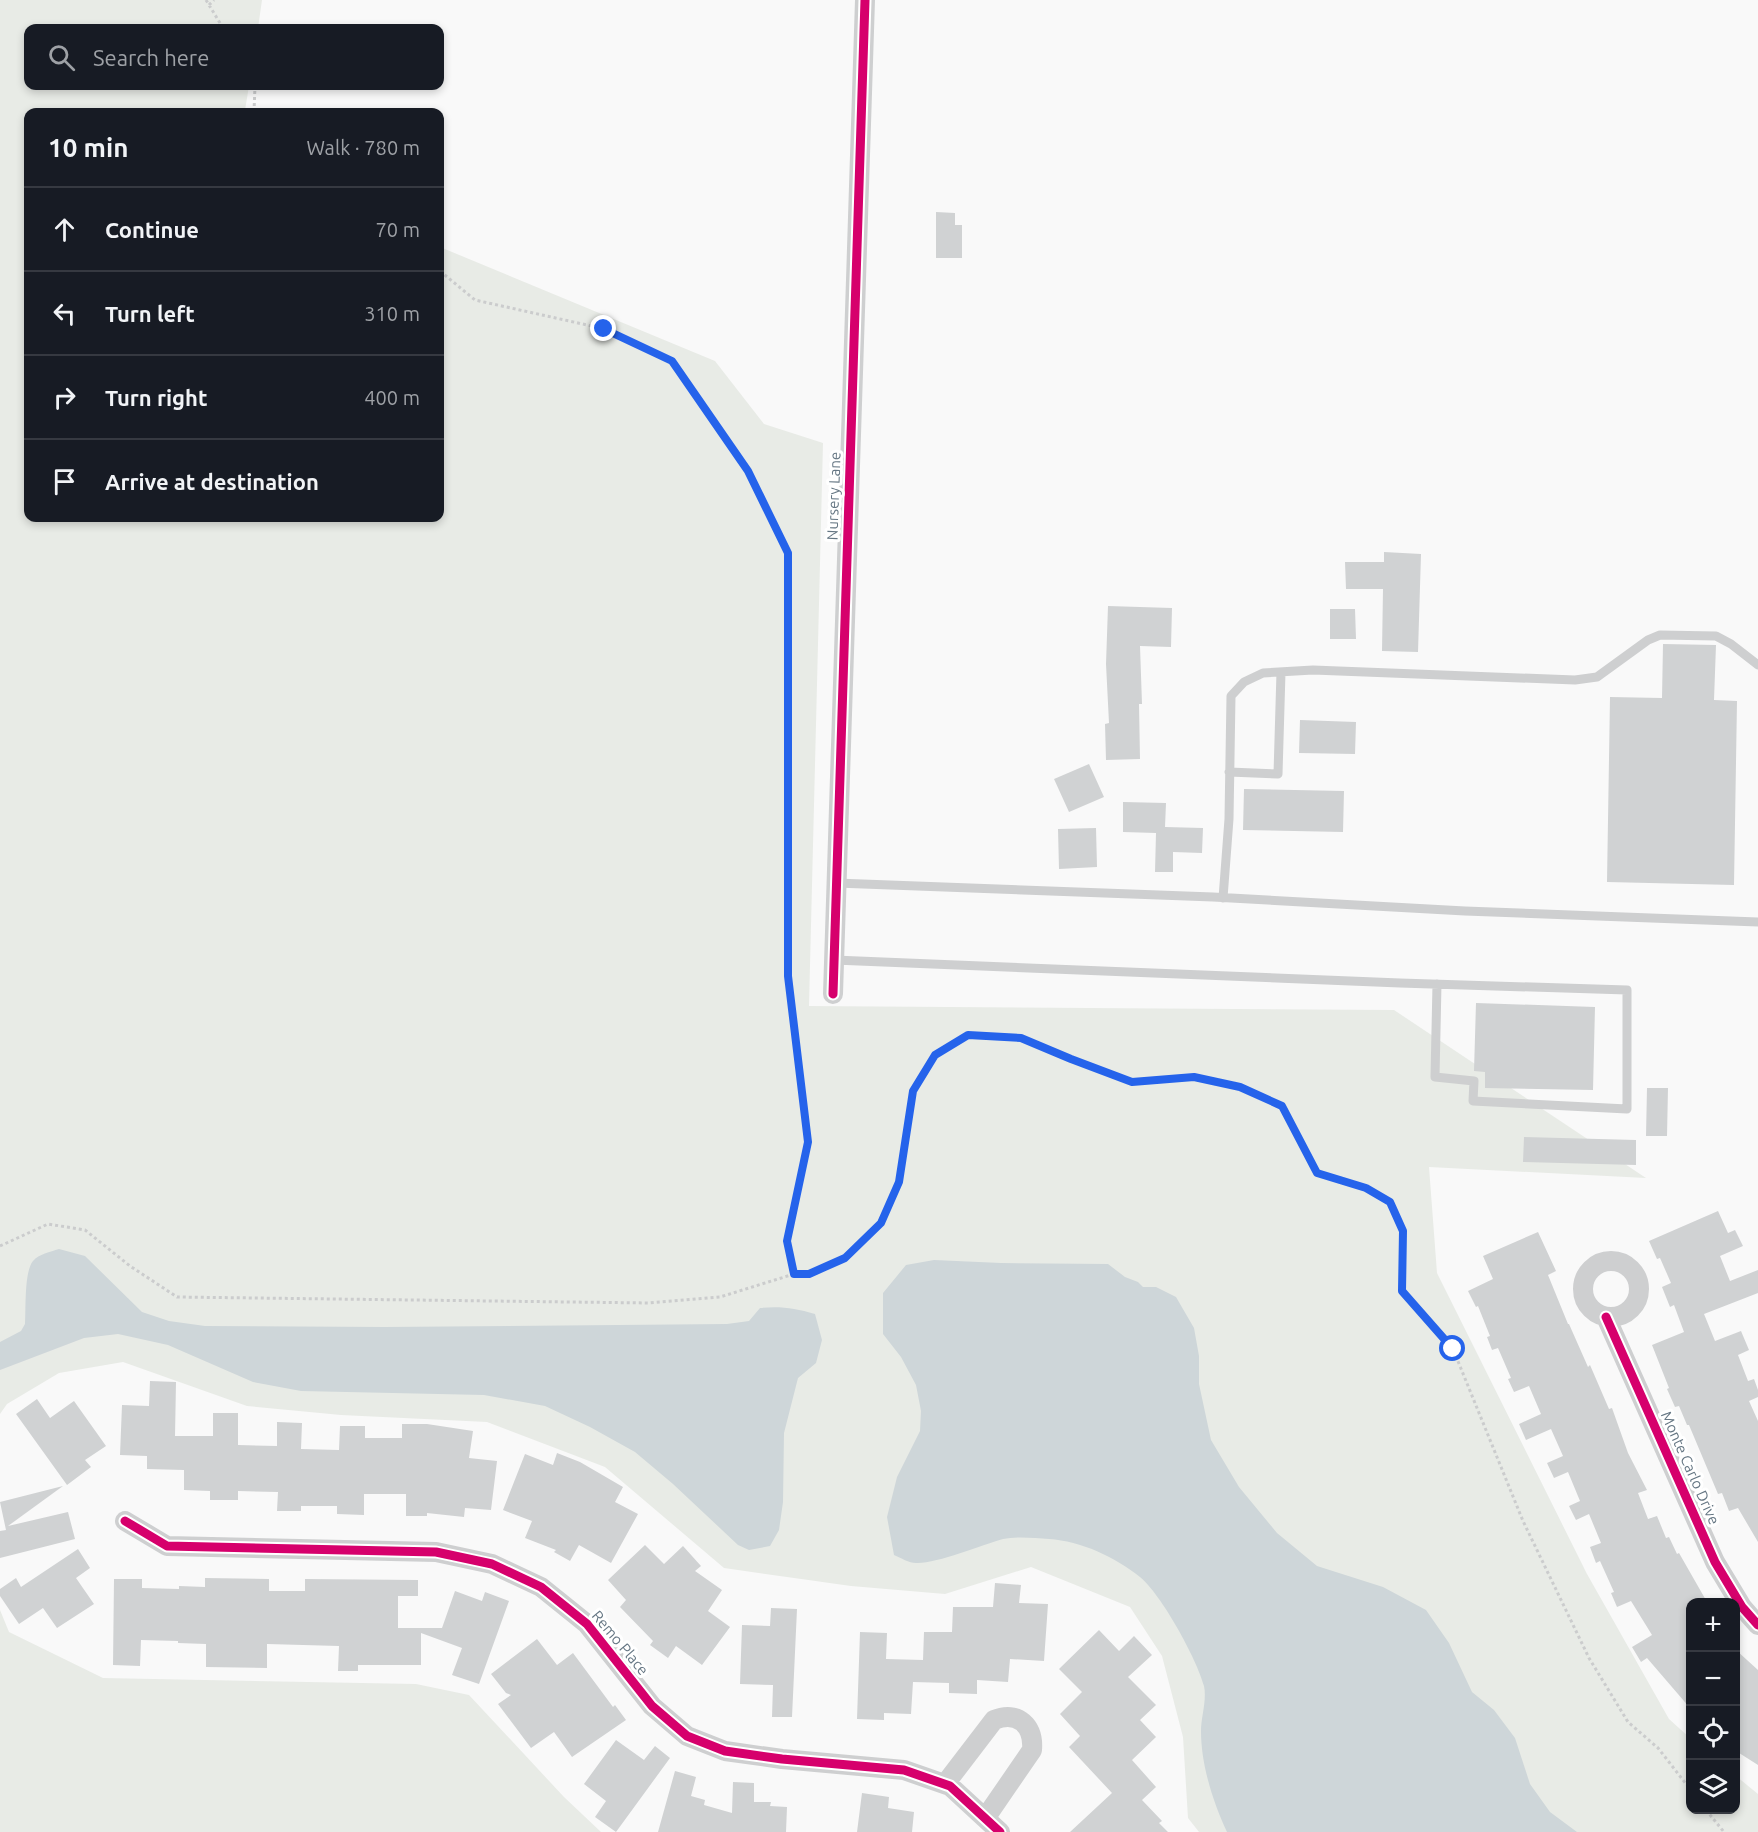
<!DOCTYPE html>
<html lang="en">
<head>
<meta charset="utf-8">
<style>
  body { margin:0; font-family:Ubuntu,sans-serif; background:#242831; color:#f1f3f6 }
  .controls { position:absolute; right:18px; bottom:18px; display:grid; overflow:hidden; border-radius:12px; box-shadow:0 3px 9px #0003 }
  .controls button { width:54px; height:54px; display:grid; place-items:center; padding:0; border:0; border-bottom:2px solid #363941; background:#171b24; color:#f1f3f6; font:30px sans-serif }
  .stop { position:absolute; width:18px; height:18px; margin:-14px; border:4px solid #2563eb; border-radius:50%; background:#fff }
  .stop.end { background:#2563eb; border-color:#fff; box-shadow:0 2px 6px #0008 }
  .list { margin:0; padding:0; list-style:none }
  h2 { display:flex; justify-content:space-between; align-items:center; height:78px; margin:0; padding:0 24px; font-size:26px }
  h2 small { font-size:20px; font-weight:400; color:#9ea1a6 }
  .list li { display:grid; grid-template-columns:39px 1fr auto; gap:18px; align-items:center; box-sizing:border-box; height:84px; padding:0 24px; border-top:2px solid #363941 }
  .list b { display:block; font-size:22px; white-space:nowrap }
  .list em { font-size:20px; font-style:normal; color:#9ea1a6 }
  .icon { flex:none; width:33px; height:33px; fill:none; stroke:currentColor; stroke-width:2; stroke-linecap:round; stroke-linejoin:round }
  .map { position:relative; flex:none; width:1758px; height:1832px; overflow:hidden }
  .search { position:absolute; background:#171b24; box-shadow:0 3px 9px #0003; left:24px; top:24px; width:420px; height:66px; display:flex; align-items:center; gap:15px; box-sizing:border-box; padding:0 21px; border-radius:12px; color:#9ea1a6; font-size:22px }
  .panel { position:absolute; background:#171b24; box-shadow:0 3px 9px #0003; left:24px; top:108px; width:420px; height:414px; border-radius:12px }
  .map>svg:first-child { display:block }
  .green { fill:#e8ebe6 }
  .water { fill:#ced6d9 }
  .building { fill:#d0d2d3 }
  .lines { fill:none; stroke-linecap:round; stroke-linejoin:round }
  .path { stroke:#cbcccd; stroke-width:3; stroke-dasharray:3 3; stroke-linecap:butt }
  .service { stroke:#cecfd0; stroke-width:9 }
  .minor { stroke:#cecfd0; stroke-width:20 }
  .cycleway-casing { stroke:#fff; stroke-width:13 }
  .cycleway { stroke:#d6006c; stroke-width:9 }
  .route { stroke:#2563eb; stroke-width:8 }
  .labels { text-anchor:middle; stroke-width:6; stroke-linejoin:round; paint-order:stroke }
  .street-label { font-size:15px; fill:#657683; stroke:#fff }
</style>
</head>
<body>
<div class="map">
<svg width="1758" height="1832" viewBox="0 0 1758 1832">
  <rect width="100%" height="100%" fill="#f9f9f9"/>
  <path class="green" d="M0 0H262L258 28H28V86H249L245 110 247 112H28V518H440V247L715 361 764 424 823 443 809 1006 1394 1010 1646 1178 1429 1167 1437 1273 1587 1574 1669 1719 1690 1738V1810H1736V1776L1758 1794V1832H1199L1188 1818 1183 1737 1162 1656 1130 1607 1031 1567 945 1594 851 1586 724 1568 605 1467 487 1422 341 1415 247 1406 123 1362 59 1373 7 1404 0 1414Z
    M0 1610 9 1632 103 1678 416 1684 469 1695 564 1797 601 1832H0Z"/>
  <path class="water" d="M59 1249 85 1256 142 1312 169 1321 205 1326 385 1327 727 1324 749 1321 760 1308C780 1306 795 1308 815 1314L822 1340 816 1363 798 1378 784 1433 783 1502 779 1530 770 1546 749 1550 738 1545 673 1484 635 1452 590 1427 545 1406 484 1395 301 1391 253 1382 168 1345 118 1334 84 1338 0 1370V1342L21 1331 25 1324C26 1309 24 1272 33 1261 39 1254 50 1252 59 1249Z
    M934 1260 1001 1263 1108 1264 1125 1277 1138 1282 1143 1287H1156L1176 1297 1194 1328 1199 1356V1384L1211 1440 1239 1487 1277 1533 1317 1566 1383 1587 1426 1610 1449 1643 1472 1692 1494 1710 1515 1738 1530 1784 1550 1812 1577 1832H1227C1213 1802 1201 1765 1201 1731 1201 1717 1207 1700 1204 1686 1197 1659 1161 1594 1140 1577 1115 1557 1081 1541 1049 1539 1035 1538 1017 1536 1003 1539 981 1545 936 1564 916 1563 909 1563 901 1558 894 1555L887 1517 897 1477 920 1431 921 1411 916 1385 901 1357 883 1334V1293L906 1265Z"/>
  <path class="building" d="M936 212 955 213V225H962V258H936Z
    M1384 552 1421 554 1418 652 1382 651 1383 589H1346L1345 562H1384Z
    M1108 606 1172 608 1171 647 1140 646 1142 704H1139L1140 759 1106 760 1105 724 1109 723 1106 664Z
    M1330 609H1355L1356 639H1330Z
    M1663 644 1716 645 1714 700 1737 701 1734 885 1607 882 1610 697 1662 698Z
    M1300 720 1356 722 1355 754 1299 753Z
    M1089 764 1104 797 1069 812 1054 779Z
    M1244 789 1344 791 1343 832 1243 830Z
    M1123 802 1166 803 1165 827 1203 828 1202 853 1173 852V872H1155L1156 833 1123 832Z
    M1096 828 1097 867 1059 869 1058 829Z
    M1476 1003 1595 1007 1593 1090 1485 1088V1072L1474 1071Z
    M1647 1088H1668L1667 1136H1646Z
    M1524 1137 1636 1140V1165L1523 1162Z
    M1718 1211 1728 1233 1735 1230 1743 1246 1720 1256 1730 1281 1758 1270V1293L1704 1314 1715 1341 1741 1331 1749 1350 1738 1355 1748 1381 1754 1379 1758 1390V1397L1749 1401 1758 1421V1542L1738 1508 1729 1511 1722 1493 1718 1494 1689 1425H1687L1679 1406 1675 1407 1667 1389 1669 1388 1652 1345 1684 1332 1674 1305 1670 1307 1662 1287 1671 1283 1660 1258 1657 1259 1649 1241Z
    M1538 1232 1556 1271 1548 1275 1568 1324H1569L1588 1367 1590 1365 1609 1409 1612 1408 1628 1453 1647 1490 1638 1493 1648 1519 1657 1516 1666 1538 1669 1537 1677 1554 1679 1553 1707 1602H1690V1708L1647 1658 1641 1662 1632 1647 1652 1635 1631 1601 1617 1607 1611 1593 1614 1592 1600 1561 1596 1563 1590 1547 1601 1543 1589 1514 1576 1520 1569 1506 1580 1501 1568 1472 1554 1478 1547 1463 1563 1456 1551 1429 1526 1440 1519 1424 1541 1414 1529 1386 1514 1392 1508 1379 1511 1378 1498 1348 1492 1350 1487 1337 1490 1336 1478 1306 1476 1307 1468 1291 1493 1279 1483 1256Z
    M150 1381 176 1382 175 1436H213V1413H238V1445L277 1446V1422L302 1423 301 1449 339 1450 340 1426H365V1438H402V1424H427L473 1431 469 1458 497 1461 491 1510 465 1508 464 1517 427 1513V1516H406V1494H364V1515L337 1514V1506H301V1511H277L278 1492 238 1491V1500H210V1491L184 1490V1470L147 1469V1456L120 1455 122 1405 149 1406Z
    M37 1399 50 1418 74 1401 106 1446 85 1460 91 1467 67 1485 16 1414Z
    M557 1453 580 1462 623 1487 615 1502 638 1514 611 1563 579 1545 570 1561 554 1552 556 1550 525 1538 532 1521 503 1510 525 1454 553 1465Z
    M63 1486 8 1526 68 1512 75 1539 0 1558V1531L6 1530 0 1502Z
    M645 1545 664 1564 683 1546 701 1566 695 1571 722 1590 708 1611 730 1627 702 1665 676 1646 668 1658 650 1645 653 1641 620 1607 626 1600 608 1580Z
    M78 1549 90 1568 76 1578 94 1604 57 1628 43 1608 19 1624 0 1596V1589L16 1578 21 1587Z
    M205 1578 269 1579V1591H305V1579L418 1580V1596H398V1628H442L455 1591 482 1601 485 1592 509 1601 479 1684 452 1675 462 1648 421 1633V1665H358V1671H338L339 1646 267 1644V1668L206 1667V1644L178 1643V1641L141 1640 140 1666 113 1665 114 1579H142V1588L179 1589V1586L205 1587Z
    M995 1583 1021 1585 1019 1603 1048 1604 1044 1661 1010 1659 1008 1682 977 1680V1694L949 1693V1683L913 1682 911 1714 884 1713V1720L857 1719 860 1632 887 1633 886 1659 923 1660 924 1632H952L953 1607H993Z
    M771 1608 797 1609 792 1717H772L773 1685 740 1684 742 1625 770 1626Z
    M1099 1630 1119 1651 1134 1636 1152 1655 1128 1677 1156 1705 1140 1720 1156 1737 1132 1760 1156 1787 1142 1800 1162 1821 1159 1823 1168 1832H1070L1112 1793 1069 1747 1080 1736 1060 1714 1082 1692 1059 1669Z
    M537 1639 557 1665 573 1653 613 1707 615 1705 626 1720 572 1757 554 1732 531 1748 498 1704 511 1695 506 1693 491 1674Z
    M1736 1650 1758 1670V1765L1736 1751Z
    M616 1740 644 1760 655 1746 670 1758 616 1832 595 1817 606 1801 584 1784Z
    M675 1771 696 1777 691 1796 705 1800 704 1805 732 1813 733 1782 754 1783V1802H771L770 1806 787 1807 786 1832H658Z
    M862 1793 889 1797 888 1808 914 1812 912 1832H857Z"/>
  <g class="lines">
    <path class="path" d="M206 0 223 28
      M209 5 214 0
      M254 112 255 86
      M440 271 475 300 605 329 672 361 749 471 788 553V976L808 1142 787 1241 794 1274
      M0 1246 48 1224 85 1230 130 1266 177 1297 649 1303 720 1297 794 1274H809L845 1258 881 1223 899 1182 913 1091 935 1055 968 1035 1021 1038 1071 1059 1132 1082 1194 1077 1240 1087 1282 1106 1317 1173 1366 1188 1390 1202 1403 1231 1402 1291 1453 1349 1523 1521 1589 1658 1628 1722 1658 1748 1690 1789
      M1706 1810 1724 1832"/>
    <path class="service" d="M1229 772 1278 774 1281 672
      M836 883 1213 897 1465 911 1758 922
      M1223 898 1229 819 1231 696 1244 682 1263 673 1313 670 1575 680 1597 677 1648 640 1660 635 1716 636 1731 644 1758 665
      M834 960 1400 983 1627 990V1109L1473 1101 1474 1081 1435 1077 1437 984"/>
    <path class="minor" d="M833 994 865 0
      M1583 1289a28 28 0 1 1 56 0a28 28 0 1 1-56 0Z
      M1606 1317 1715 1562 1742 1607 1758 1625
      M125 1521 167 1546 436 1552 492 1564 541 1587 587 1624 652 1706 687 1736 725 1751 782 1759 904 1770 950 1786 1000 1832
      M945 1784 994 1720C1018 1710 1034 1726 1032 1750L986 1817"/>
    <defs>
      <path id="cycleway" d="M833 994 865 0
        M1606 1317 1715 1562 1742 1607 1758 1625
        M125 1521 167 1546 436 1552 492 1564 541 1587 587 1624 652 1706 687 1736 725 1751 782 1759 904 1770 950 1786 1000 1832"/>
    </defs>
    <use href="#cycleway" class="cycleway-casing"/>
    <use href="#cycleway" class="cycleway"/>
  </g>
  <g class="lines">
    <path class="route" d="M604 329 672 361 748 471 788 553V976L808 1142 787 1241 794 1274H809L845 1258 881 1223 899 1182 913 1091 935 1055 968 1035 1021 1038 1071 1059 1132 1082 1194 1077 1240 1087 1282 1106 1317 1173 1366 1188 1390 1202 1403 1231 1402 1291 1453 1349"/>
  </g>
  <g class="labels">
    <g class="street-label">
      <text transform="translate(834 496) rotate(-88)" y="5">Nursery Lane</text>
      <text transform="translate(1690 1468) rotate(66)" y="5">Monte Carlo Drive</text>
      <text transform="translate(620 1643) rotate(50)" y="5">Remo Place</text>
    </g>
  </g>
</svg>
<div class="controls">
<button>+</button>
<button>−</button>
<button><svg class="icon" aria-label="locate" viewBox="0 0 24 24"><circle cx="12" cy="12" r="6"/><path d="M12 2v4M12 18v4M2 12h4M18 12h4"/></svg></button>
<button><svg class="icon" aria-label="layers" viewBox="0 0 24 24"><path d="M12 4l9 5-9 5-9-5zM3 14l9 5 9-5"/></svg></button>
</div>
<div class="stop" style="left:1453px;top:1349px"></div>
<div class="stop end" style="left:604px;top:329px"></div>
<div class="search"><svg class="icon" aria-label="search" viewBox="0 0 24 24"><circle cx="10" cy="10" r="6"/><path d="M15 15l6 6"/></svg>Search here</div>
<section class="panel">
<h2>10 min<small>Walk · 780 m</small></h2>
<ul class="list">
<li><svg class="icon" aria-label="ahead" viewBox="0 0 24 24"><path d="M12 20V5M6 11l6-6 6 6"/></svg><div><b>Continue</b></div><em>70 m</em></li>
<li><svg class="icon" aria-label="left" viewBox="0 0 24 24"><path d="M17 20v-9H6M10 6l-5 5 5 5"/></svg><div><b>Turn left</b></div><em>310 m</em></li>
<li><svg class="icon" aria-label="right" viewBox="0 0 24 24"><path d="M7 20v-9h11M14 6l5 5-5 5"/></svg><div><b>Turn right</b></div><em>400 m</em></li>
<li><svg class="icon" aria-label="arrive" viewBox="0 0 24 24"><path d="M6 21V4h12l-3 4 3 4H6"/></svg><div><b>Arrive at destination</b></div></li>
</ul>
</section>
</div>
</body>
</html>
